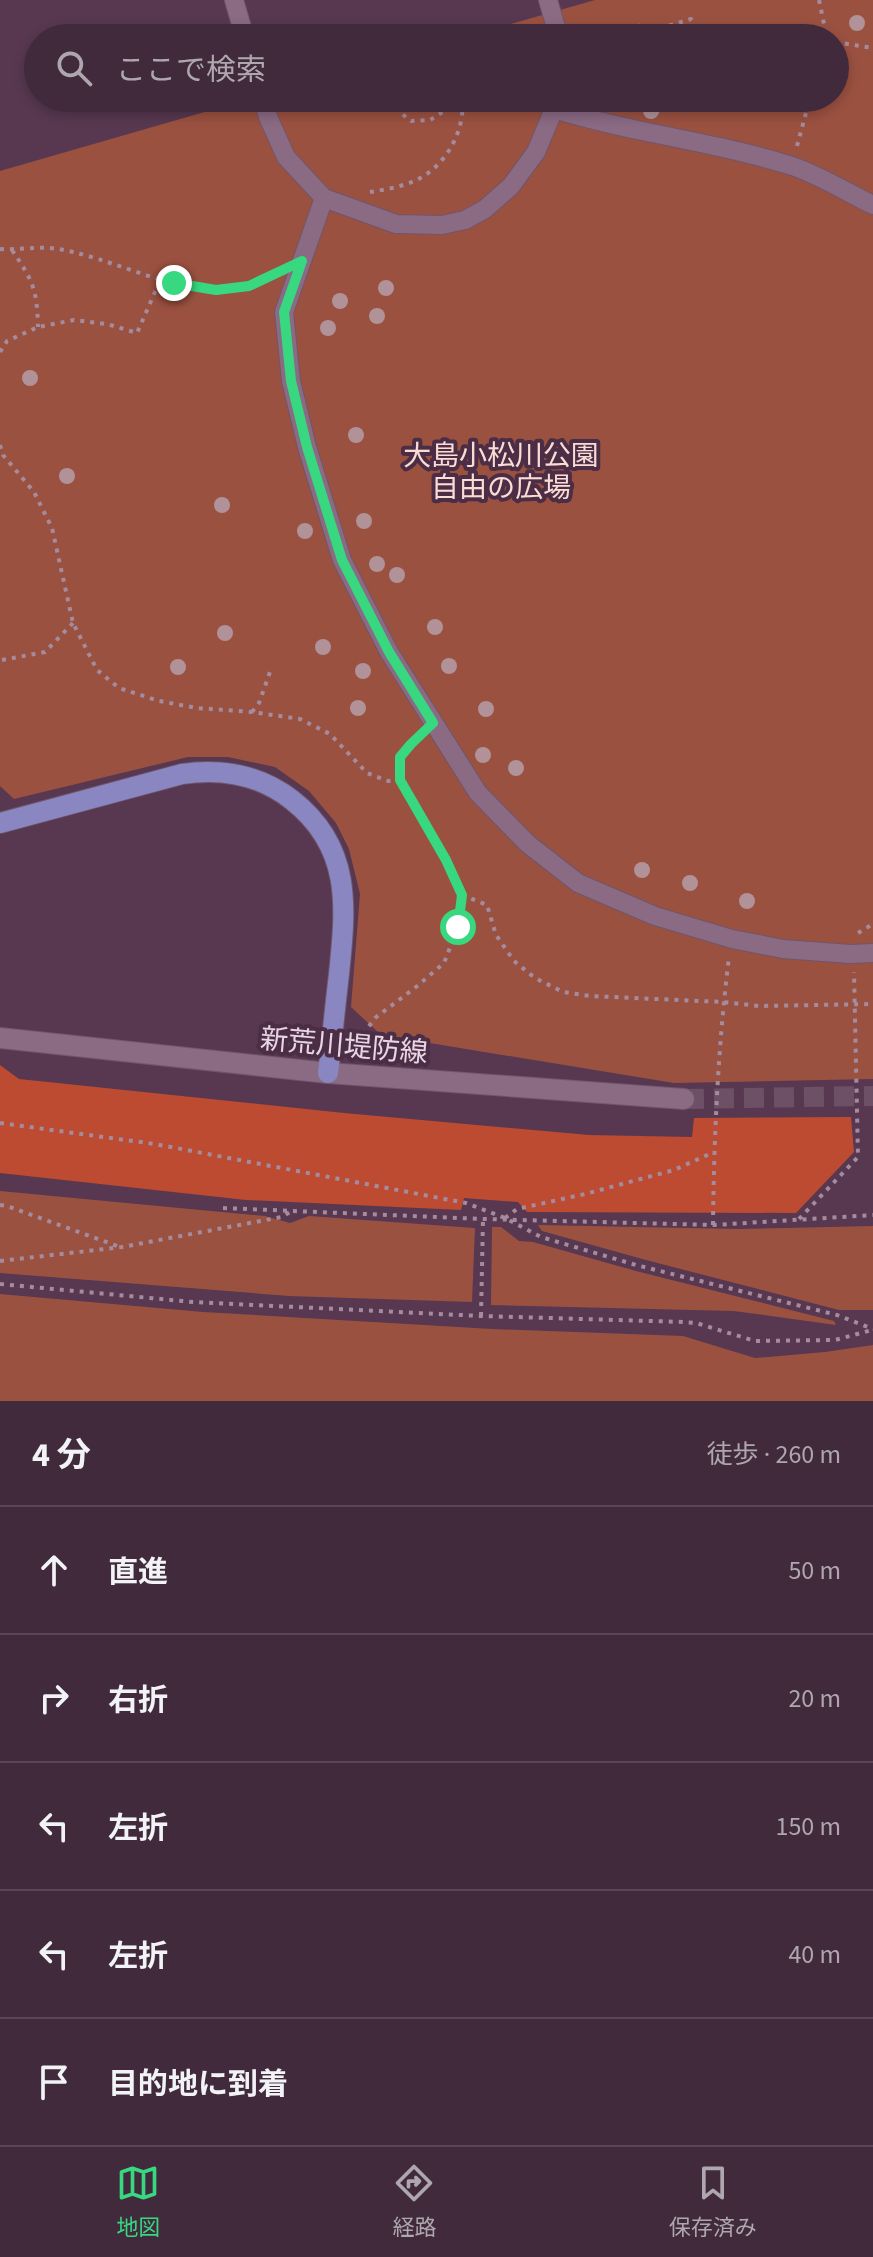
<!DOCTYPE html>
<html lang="ja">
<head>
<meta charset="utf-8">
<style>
  body { margin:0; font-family:"Source Sans 3","Noto Sans JP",sans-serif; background:#483243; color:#f1f3f6 }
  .stop { position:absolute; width:24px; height:24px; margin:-18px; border:6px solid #37d880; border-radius:50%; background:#fff }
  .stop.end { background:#37d880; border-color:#fff; box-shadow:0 2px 8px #0008 }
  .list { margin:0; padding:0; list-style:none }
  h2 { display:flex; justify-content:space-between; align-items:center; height:104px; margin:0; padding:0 32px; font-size:34px }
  h2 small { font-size:26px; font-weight:400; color:#aea7af }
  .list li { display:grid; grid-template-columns:52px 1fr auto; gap:24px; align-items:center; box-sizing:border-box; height:128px; padding:0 32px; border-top:2px solid #5a4656 }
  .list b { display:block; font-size:30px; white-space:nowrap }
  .list em { font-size:26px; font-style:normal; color:#aea7af }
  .icon { flex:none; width:44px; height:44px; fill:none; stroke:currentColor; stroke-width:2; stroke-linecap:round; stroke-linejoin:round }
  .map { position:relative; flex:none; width:873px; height:1401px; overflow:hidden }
  .search { position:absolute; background:#412a3c; box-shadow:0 4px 12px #0003; left:24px; right:24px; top:24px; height:88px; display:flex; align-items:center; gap:20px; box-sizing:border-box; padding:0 28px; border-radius:44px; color:#aea7af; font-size:30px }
  .sheet { height:744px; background:#412a3c }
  nav { display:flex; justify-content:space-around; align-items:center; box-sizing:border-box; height:112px; border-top:2px solid #5a4656; background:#412a3c; font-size:22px; color:#aea7af }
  nav a { display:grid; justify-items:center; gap:4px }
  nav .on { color:#37d880 }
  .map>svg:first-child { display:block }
  .green { fill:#9b5140 }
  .forest { fill:#bd4b32 }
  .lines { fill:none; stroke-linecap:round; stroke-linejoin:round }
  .tertiary-tunnel { stroke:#6d5066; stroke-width:20; stroke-dasharray:20 10; stroke-linecap:butt }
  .pedestrian-casing { stroke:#6f566a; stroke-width:20 }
  .tertiary-casing { stroke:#6f566a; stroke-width:22 }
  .primary-casing { stroke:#6f566a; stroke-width:22 }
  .path { stroke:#a48b9e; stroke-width:4; stroke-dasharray:4 6; stroke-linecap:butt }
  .pedestrian { stroke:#8b6a84; stroke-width:18 }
  .tertiary { stroke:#8b6a84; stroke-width:20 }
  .primary { stroke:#8a86c1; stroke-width:20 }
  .tree { fill:#b19299 }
  .route { stroke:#37d880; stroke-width:10 }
  .labels { text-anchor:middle; stroke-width:8; stroke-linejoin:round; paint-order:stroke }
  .park-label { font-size:28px; fill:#fbdcd4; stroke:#4b2e46 }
  .street-label { font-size:28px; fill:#e9d6e5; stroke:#4b2e46 }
</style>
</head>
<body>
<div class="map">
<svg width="873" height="1401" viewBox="0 0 873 1401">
  <rect width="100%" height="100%" fill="#573850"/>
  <path class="green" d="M595 0H873V1079L674 1083 381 1035 351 1007 360 894 349 849 336 823 309 791 275 767 228 757H188L14 799 0 786V171L253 98H835V38H462Z
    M0 1191 265 1216 290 1223 309 1216 475 1228 472 1302 289 1296 0 1273Z
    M538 1225 738 1229 873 1226V1310H839L646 1260 542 1231Z
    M492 1227H501L519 1241 533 1242 636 1271 834 1321 836 1325 734 1311 491 1305Z
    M0 1294 203 1312 492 1329 683 1336 755 1358 825 1352 873 1345V1401H0Z"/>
  <path class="forest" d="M0 1065 19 1079 344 1113 589 1135 692 1137 694 1118 851 1117 854 1152 796 1213 527 1212 518 1202 464 1198 461 1210 246 1200 0 1173Z"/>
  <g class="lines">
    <path class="tertiary-tunnel" d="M684 1099 873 1096"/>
    <defs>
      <path id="pedestrian" d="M234 0 245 38
        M548 0 559 38
        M263 98 268 117 286 157 324 198 396 224 442 225 465 220 485 209 511 186 536 152 554 109 556 98
        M554 109C631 133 712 141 789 165 816 173 848 193 873 205
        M324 198 284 312 291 381 307 447 342 560 389 652 478 793 528 844 578 883 655 916 732 939 783 949 850 954 873 953"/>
      <path id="tertiary" d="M0 1038 328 1073 684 1099"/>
      <path id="primary" d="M0 823 182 774C221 768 260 775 292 800 352 847 346 906 339 974 335 1007 332 1040 328 1073"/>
    </defs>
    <use href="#pedestrian" class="pedestrian-casing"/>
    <use href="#tertiary" class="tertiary-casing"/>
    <use href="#primary" class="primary-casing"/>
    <path class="path" d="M819 0 827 38
      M638 24 641 34 691 19 695 27 680 38
      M835 42 873 48
      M393 98 397 110 411 121 430 120 446 110 449 98
      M655 114 677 98
      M797 146 810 98
      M370 192C383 190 401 187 414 181 445 168 466 131 462 98
      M0 249C16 250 34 247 50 248 111 254 189 305 250 286 259 283 269 277 278 272
      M12 250C33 281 37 289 38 327
      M0 352 7 341 38 327 74 320 107 324 137 333 155 292 163 280
      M0 445 3 455 34 492 52 528 73 623 97 670 119 688 159 701 197 708 252 712 300 719 330 734 367 773 388 781 400 780
      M2 660 45 652 73 623
      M252 712 259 703 270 672
      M462 895 487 905 496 935 514 961 535 978 563 992 590 996 723 1002 759 1006 873 1004
      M858 933 873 924
      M354 1036H362L375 1018 416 987 444 963 458 927 462 895 446 860 400 780V757L418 737
      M0 1123 155 1144 466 1203 505 1218 541 1237 636 1265 837 1315 873 1329
      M0 1205 7 1206 120 1247
      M223 1208 483 1219 713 1225 873 1215
      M505 1218 517 1209 585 1194 674 1170 714 1152
      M799 1219 858 1157 854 972
      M713 1225C714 1135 718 1046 729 957
      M0 1261 122 1247 282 1217 290 1212
      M0 1284 193 1302 481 1316 684 1322 696 1323 755 1341 835 1340 872 1330
      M481 1316 483 1219"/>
    <use href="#pedestrian" class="pedestrian"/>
    <use href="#tertiary" class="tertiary"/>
    <use href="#primary" class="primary"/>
  </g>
  <g class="tree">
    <circle cx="857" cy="23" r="8"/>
    <circle cx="651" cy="111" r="8"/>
    <circle cx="386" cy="288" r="8"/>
    <circle cx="340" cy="301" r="8"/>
    <circle cx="377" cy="316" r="8"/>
    <circle cx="328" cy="328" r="8"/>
    <circle cx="30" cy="378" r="8"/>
    <circle cx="356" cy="435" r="8"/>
    <circle cx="67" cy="476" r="8"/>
    <circle cx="222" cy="505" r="8"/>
    <circle cx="364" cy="521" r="8"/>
    <circle cx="305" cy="531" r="8"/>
    <circle cx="377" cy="564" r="8"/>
    <circle cx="397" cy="575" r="8"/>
    <circle cx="435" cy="627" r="8"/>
    <circle cx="225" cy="633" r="8"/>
    <circle cx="323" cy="647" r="8"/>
    <circle cx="449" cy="666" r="8"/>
    <circle cx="178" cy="667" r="8"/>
    <circle cx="363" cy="671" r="8"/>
    <circle cx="358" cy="708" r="8"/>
    <circle cx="486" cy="709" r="8"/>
    <circle cx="483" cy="755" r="8"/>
    <circle cx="516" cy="768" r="8"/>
    <circle cx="642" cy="870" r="8"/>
    <circle cx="690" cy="883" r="8"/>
    <circle cx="747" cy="901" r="8"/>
  </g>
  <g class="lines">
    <path class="route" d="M174 283 216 290 249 286 302 261 284 312 291 381 307 447 342 560 389 652 433 723 411 744 400 757V780L446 860 462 895 458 927"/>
  </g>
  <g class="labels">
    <g class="park-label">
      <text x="501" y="465">大島小松川公園<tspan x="501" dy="32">自由の広場</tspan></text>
    </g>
    <g class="street-label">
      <text transform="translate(344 1045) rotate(5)" y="10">新荒川堤防線</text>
    </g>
  </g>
</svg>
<div class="stop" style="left:458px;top:927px"></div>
<div class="stop end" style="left:174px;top:283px"></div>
<div class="search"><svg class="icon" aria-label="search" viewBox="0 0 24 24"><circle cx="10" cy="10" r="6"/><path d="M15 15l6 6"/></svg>ここで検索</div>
</div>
<section class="sheet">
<h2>4 分<small>徒歩 · 260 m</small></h2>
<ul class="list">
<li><svg class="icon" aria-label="ahead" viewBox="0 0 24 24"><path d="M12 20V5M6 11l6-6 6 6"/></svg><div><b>直進</b></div><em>50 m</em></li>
<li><svg class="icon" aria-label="right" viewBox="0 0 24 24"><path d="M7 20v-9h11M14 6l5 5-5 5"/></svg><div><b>右折</b></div><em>20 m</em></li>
<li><svg class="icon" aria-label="left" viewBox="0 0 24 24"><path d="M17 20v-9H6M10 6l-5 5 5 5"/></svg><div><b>左折</b></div><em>150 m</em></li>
<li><svg class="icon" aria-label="left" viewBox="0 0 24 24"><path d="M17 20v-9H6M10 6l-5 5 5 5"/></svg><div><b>左折</b></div><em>40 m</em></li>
<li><svg class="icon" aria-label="arrive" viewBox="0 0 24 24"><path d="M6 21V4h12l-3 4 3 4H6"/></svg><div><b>目的地に到着</b></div></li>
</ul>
</section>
<nav>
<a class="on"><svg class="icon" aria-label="map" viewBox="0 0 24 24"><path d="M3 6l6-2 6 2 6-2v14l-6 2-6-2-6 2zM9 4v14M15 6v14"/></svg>地図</a>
<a><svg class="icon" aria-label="directions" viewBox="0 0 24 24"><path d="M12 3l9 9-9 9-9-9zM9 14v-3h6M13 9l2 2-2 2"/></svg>経路</a>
<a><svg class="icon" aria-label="saved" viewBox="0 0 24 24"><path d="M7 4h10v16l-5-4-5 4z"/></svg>保存済み</a>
</nav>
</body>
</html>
